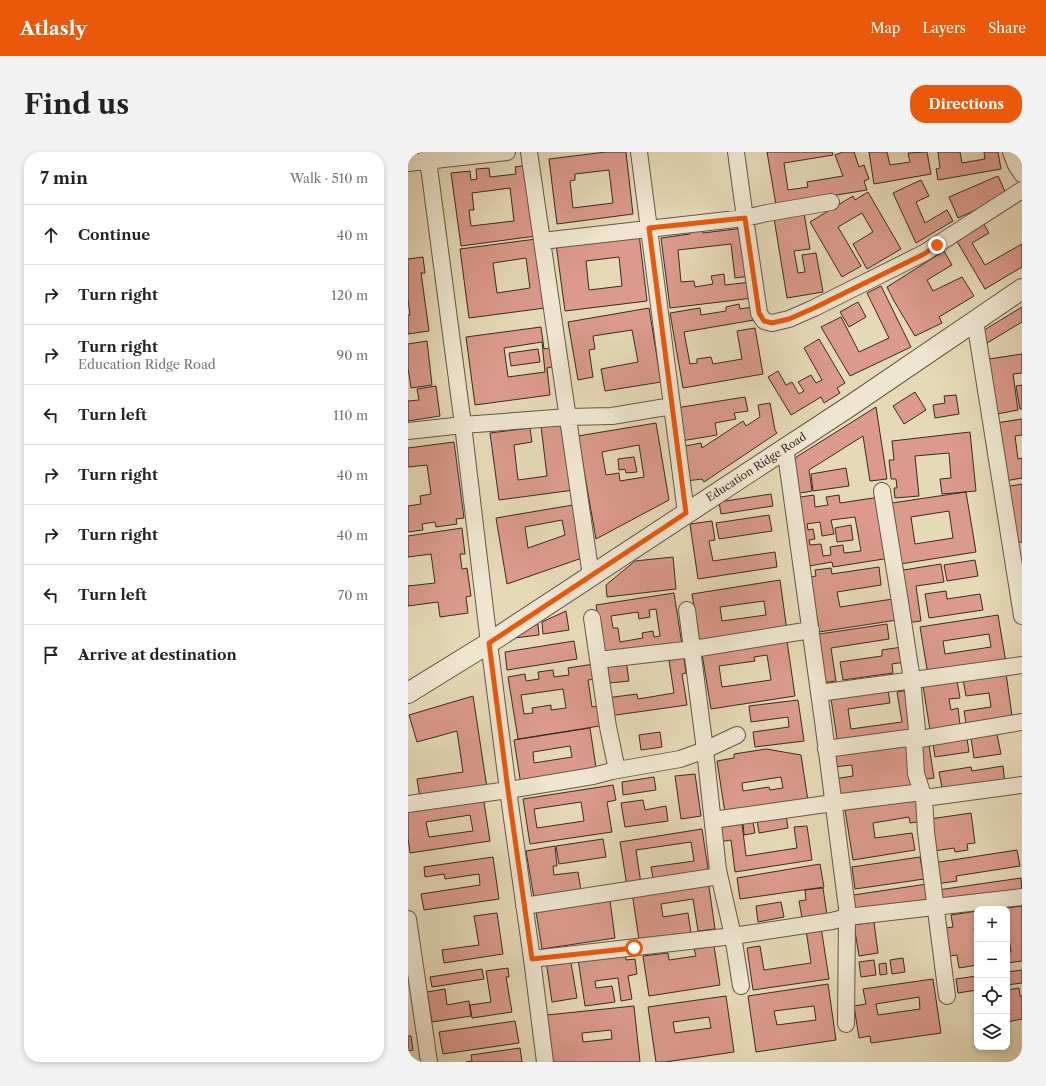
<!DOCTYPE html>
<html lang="en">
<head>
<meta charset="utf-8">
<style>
  body { margin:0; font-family:"Libre Caslon Text",serif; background:#f2f2f2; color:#222 }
  .controls { position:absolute; right:12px; bottom:12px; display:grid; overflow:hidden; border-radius:8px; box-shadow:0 2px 6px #0003 }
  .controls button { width:36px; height:36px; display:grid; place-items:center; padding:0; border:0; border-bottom:1px solid #e0e0e0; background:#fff; color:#222; font:20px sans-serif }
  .stop { position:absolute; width:12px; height:12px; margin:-9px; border:3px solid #ea580c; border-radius:50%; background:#fff }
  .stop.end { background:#ea580c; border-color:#fff; box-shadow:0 1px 4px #0008 }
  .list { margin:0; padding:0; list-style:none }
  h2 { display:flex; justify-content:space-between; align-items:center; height:52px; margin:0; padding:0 16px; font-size:17px }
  h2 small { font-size:13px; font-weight:400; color:#767676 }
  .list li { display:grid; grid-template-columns:26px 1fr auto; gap:12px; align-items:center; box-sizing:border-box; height:60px; padding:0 16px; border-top:1px solid #e0e0e0 }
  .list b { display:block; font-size:15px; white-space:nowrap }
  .list p { margin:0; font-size:13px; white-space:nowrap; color:#767676 }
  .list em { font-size:13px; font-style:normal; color:#767676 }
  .icon { flex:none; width:22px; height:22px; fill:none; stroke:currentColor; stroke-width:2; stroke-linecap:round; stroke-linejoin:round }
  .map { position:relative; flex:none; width:614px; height:910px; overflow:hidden; border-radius:16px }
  header { display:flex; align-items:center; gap:24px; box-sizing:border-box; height:56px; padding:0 20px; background:#ea580c; color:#fff }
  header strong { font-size:19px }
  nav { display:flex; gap:22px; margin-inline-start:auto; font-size:14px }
  .intro { display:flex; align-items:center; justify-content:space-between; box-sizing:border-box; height:96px; padding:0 24px }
  h1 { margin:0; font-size:28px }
  .button { padding:10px 18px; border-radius:16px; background:#ea580c; color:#fff; font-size:14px; font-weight:700 }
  main { display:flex; gap:24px; padding:0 24px }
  aside { flex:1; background:#fff; border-radius:16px; box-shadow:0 2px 6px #0003 }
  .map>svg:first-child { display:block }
  .building { fill:#db9a8d; stroke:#382a24; fill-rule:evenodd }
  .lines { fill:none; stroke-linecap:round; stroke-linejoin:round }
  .minor-casing { stroke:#645649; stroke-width:18 }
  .tertiary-casing { stroke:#645649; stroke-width:22 }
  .minor { stroke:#efe6d1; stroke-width:16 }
  .tertiary { stroke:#efe6d1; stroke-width:20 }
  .route { stroke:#ea580c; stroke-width:5 }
  .labels { text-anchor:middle; stroke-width:4; stroke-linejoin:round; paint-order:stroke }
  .street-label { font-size:11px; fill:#382a24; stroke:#efe6d1 }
</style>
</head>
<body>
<header>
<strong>Atlasly</strong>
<nav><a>Map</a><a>Layers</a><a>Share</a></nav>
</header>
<div class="intro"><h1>Find us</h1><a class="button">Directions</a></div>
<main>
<aside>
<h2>7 min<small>Walk · 510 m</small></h2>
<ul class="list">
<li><svg class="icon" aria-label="ahead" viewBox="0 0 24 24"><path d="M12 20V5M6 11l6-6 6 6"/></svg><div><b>Continue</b></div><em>40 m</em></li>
<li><svg class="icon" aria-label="right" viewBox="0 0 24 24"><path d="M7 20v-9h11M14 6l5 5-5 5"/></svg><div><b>Turn right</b></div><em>120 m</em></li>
<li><svg class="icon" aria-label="right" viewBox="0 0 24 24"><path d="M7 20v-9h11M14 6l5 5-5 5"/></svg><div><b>Turn right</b><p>Education Ridge Road</p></div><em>90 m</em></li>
<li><svg class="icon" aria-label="left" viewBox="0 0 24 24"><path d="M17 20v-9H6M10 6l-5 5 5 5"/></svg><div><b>Turn left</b></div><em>110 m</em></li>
<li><svg class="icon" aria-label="right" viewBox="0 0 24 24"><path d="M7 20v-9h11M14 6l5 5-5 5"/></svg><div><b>Turn right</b></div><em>40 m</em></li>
<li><svg class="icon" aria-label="right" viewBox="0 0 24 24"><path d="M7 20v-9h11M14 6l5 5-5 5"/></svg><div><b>Turn right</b></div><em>40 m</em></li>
<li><svg class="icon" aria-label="left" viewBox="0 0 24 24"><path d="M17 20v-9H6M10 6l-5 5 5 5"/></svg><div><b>Turn left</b></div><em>70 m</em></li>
<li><svg class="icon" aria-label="arrive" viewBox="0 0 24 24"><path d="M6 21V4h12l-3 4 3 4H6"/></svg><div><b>Arrive at destination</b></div></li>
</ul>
</aside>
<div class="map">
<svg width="614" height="910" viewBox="0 0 614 910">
  <rect width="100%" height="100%" fill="#e6d9b8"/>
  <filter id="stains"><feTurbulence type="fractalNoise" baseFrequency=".005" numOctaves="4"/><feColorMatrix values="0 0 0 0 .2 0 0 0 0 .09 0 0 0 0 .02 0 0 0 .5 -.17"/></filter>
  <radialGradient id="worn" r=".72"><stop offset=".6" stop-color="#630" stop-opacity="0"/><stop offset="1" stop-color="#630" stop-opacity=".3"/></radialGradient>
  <path class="building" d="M198 0H218L225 62 149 72 141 7ZM201 18 205 51 165 56 162 29 167 28V22Z
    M359 0H424L425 3 376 11 380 38 400 35 399 30 435 24 427 3 435 0H446L451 15 456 13 461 27 456 29 459 38 368 53Z
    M461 0H479L482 13 502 10 500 1 519 0 523 22 466 32Z
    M530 0H552L554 11 577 7 576 0H590L593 17 530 28 528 17 532 16Z
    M119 13 128 84 53 94 43 21 62 19 63 28 69 27 68 17 81 16 82 25 108 22 107 15ZM102 36 106 69 63 74 61 58H66L64 41Z
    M590 24 599 44 550 66 541 45Z
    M513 28 521 44 508 50 517 71 539 58 545 69 508 91 485 41Z
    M460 40 493 97 459 117 445 92 465 80 454 61 430 75 453 114 434 125 402 70 445 44 447 48Z
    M395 55 402 97 386 99 390 121 397 120 394 103 408 101 415 140 379 146 365 60Z
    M574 69 581 81 564 91 577 113 614 92V115L577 137 547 86Z
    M294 76 295 81 336 76 342 124 327 126 323 92 270 98 273 130 286 129 287 135 305 132 303 124 316 122 317 133 343 130 345 146 262 156 253 86 282 82 281 78Z
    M231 82 239 149 157 159 148 92ZM211 105 214 134 181 138 178 109Z
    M128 87 137 156 61 166 52 97ZM118 106 122 136 89 141 85 111Z
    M536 99 544 113 519 128 525 139 554 125 566 144 531 165 534 171 507 184 486 149 479 135Z
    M15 105 17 121H13L21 179 0 182V163H2L0 147V107Z
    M473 134 503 195 442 224 413 175 433 165 451 200 481 186 459 141Z
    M450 150 458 165 441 175 432 160Z
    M331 152 332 157 344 155 346 168 276 180 282 212 289 211V207L303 205 305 212 334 207 329 179 347 176 355 222 275 236 262 161 292 156 293 163 318 159V155Z
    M614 155V170L579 191 573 180Z
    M241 156 253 230 197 239 193 217 230 210 224 178 185 184 187 197 181 198 185 225 170 228 160 170Z
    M133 175 136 197 147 195 149 214 139 216 142 243 67 253 58 185ZM134 190 137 220 100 225 96 196Z
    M411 187 437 231 429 236 432 241 416 251 413 245 383 263 360 225 370 219 378 233 384 230 391 242 396 239 390 230 403 223 408 231 414 228 396 196Z
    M19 189 24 233 3 236 0 216V192Z
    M130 197 132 210 103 214 101 201Z
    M614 202V221L605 222 610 258 589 262 581 207Z
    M614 233V257H612L608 234Z
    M28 234 32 264 0 269V249L11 248 9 237Z
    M507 240 518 258 496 272 485 254Z
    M548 243 551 262 527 266 525 253 537 251 536 244Z
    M337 245 340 259 326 261 328 267 307 271 309 283 273 289 268 256Z
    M362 251 367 278 369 281 296 330 294 327 278 329 272 295 293 291 294 296 335 269 338 274 352 265 350 253Z
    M468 255 479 327 462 329 455 284 401 318 404 339 387 342 382 309Z
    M614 267V283L607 284 610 307 614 306V326L597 329 588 271Z
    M157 271 166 338 91 348 82 281 122 276 124 290 106 293 110 328 139 324 133 274Z
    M248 271 261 348 188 387 170 284ZM231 293 236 325 212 329 211 321 198 323 194 300Z
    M562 280 568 339 534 342 532 327 543 326 541 301 507 304 511 344 487 346 486 336H489L488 327H483L481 308H486L484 289Z
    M46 290 56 366 48 367 49 372 28 375 27 370 14 372 15 378 0 380V354L13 352 12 344 23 342 19 313 0 315V296Z
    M226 305 229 320 218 321 217 317 211 318 210 307Z
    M438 316 441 334 405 339 403 322Z
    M614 332V390L605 391 597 335Z
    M558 340 568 400 486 413 477 352ZM541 359 545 386 507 392 503 365Z
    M363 342 365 354 313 362 311 350Z
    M406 343 407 355 420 353 418 345 431 343 432 351 472 345 482 406 425 415 424 410 401 414 386 346ZM447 365 453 399 436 401 435 393 422 395 423 403 415 404 413 392 402 393 401 388 407 387 405 377 400 378 399 372 412 370 414 384 426 382 423 368Z
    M165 353 174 406 99 432 88 366ZM154 368 157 383 120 396 117 375Z
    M361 363 364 379 311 387 308 371Z
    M304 369 307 388 301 389 305 409 367 400 369 415 290 427 282 372Z
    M443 373 445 388 429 390 427 376Z
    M54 376 57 402H52L54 417 59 416 63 444 58 445 60 461 32 465 30 450 0 454V434L27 431 23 402 0 405V384Z
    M265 405 268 437 199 445 198 433 227 409Z
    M567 408 570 424 539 429 536 413Z
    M533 412 536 430 508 434 513 469 497 471 489 419Z
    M471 415 473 433 429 440 432 455 485 447 489 468 411 480 403 425 408 424 407 418 423 416 424 422Z
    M372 428 379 479 292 492 284 442ZM356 449 358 463 314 469 312 455Z
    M538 439 539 447 572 442 575 458 521 466 517 442Z
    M266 441 274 493 196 504 188 453ZM248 457 252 484 246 485 245 479 234 481 235 486 212 490 210 476H205L203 464 230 460 231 467 242 465 241 458Z
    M158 459 161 478 135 482 134 470Z
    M590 463 598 511 520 523 512 475ZM581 482 583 495 537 502 535 489Z
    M130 472 131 483 106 486V483Z
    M479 472 481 487 423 496 428 529 413 531 405 483Z
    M166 489 169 507 99 518 97 500Z
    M379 489 387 544 303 557 294 502ZM359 503 363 528 314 535 311 514 347 509 346 505Z
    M494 495 497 510 484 512 485 521 435 528 432 510 474 504V498Z
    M276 506 278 521 274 522 279 553 201 564 198 546 229 542 230 547 266 541 261 508Z
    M218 508 221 529 202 531 199 511Z
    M186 512 188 527 180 528 184 555 195 553 198 573 110 587 100 525 117 522 118 529 131 527 130 520 145 518 146 525 161 523 160 516ZM155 537 158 556 143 558V553L124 556 125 561 116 562 113 543Z
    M598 521 604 564 558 571 556 559 583 555 581 541 558 544 555 527Z
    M549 529 552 546 541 547 543 558 550 556 552 573 522 578 515 534Z
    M480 538 482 551 440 557 443 577 494 570 489 540 501 538 508 582 430 593 423 547Z
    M65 544 79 636 12 646 9 627 55 620 49 579 9 590 1 563Z
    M390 548 396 589 347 595 345 580 381 575 380 565 343 570 341 554Z
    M182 576 189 622 113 633 106 588ZM162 594 164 605 126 611 125 600Z
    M252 580 254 595 233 598 231 583Z
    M589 582 593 602 566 606 563 586Z
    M559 587 561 600 527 605 525 592Z
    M497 588 505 636 430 647 426 627 445 624 444 613 425 615 422 600Z
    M521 593 526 626 513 628 508 595Z
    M358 597 393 603 400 649 317 661 309 609 326 606V602ZM373 625 375 636 362 638 361 635 335 639 334 631Z
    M595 614 597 632 535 641 531 620 563 615 564 619Z
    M287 622 293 664 273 667 267 624Z
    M246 625 248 638 215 643 214 630Z
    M205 633 208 648 199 650 204 680 122 692 115 647ZM173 650 176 669 129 676 126 657Z
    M75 644 82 689 2 701 0 686V656ZM62 663 65 679 21 685 18 670Z
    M513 646 516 669 502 671 501 665 465 671 467 686 504 681 507 698 445 708 437 658Z
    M235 648 237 658 258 654 260 669 217 675 213 651Z
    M563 661 567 691 559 692 560 698 547 700 546 696 526 699 522 667Z
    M378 663 380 676 351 681 349 668Z
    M345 670 347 681 336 683 335 671Z
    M334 672 338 704 389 696 386 675 399 674 404 708 327 720 323 688 310 690 308 676Z
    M294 677 301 723 246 731 243 715 286 709 283 690 228 698 233 732 219 734 212 690Z
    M195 687 198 705 151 712 148 694Z
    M147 694 149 714H145L146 723 170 720 173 739 126 746 118 699Z
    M609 698 612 714 548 724 549 729 528 732 525 711Z
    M85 705 91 747 16 758 13 742 72 733 71 722 37 727 36 722 17 725 16 715Z
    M512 705 516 727 447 737 444 715Z
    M412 712 416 735 332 747 329 726Z
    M613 726 614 742 532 754 530 738Z
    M300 728 307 777 290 779 285 747 253 752 255 765 280 761 283 781 231 788 224 740Z
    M519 732 522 749 447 760 445 743Z
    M415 736 419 763 394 766 391 749 398 748 397 738Z
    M202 749 207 786 134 797 128 760Z
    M373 750 376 765 350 770 348 754Z
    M614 754V809L599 811V800H603L599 773V757H591Z
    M569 759V775L566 776 569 796V813L551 816 549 803 542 804 538 776 545 775 543 763Z
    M89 761 95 802 36 811 34 798 71 793 66 764Z
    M466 770 470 801 451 804 446 773Z
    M413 775 421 827 345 838 339 796 352 794 356 818 403 811 398 778Z
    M306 794 312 833 241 844 235 804 260 801 261 808 288 804 286 797Z
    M217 800 218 808 227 807 229 822 220 824 224 847 213 849 210 826 187 829 188 836 204 834 207 850 177 854 170 807Z
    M162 805 169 846 144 850 138 809Z
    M495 806 497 820 484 822 482 808Z
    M466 808 468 823 453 825 451 810Z
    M478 811 479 822 472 823 471 812Z
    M100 816 101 825H98L104 860 64 866 62 853 83 850 78 819Z
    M74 817 76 827 24 835 22 825Z
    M614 818V831L599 833V820Z
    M569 824V838L550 841 548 827Z
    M525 827 533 881 463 891 462 884 451 886 446 854 458 852 455 837ZM511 845 512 857 470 863 468 852Z
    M420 832 428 888 348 900 340 844ZM406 854 408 868 369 873 366 859Z
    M611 836 612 844H614V867L599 870V838Z
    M37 837 39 853 61 849 63 864 24 870 19 840Z
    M318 844 326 900 257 910H248L240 855ZM301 865 303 876 267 881 265 870Z
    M226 854 232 910H144L139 863ZM203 878 204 887 175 890 174 881Z
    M107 869 111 891 35 902 31 880Z
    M0 884H3L5 898 0 899Z
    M112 896 114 910H58L64 909 63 903Z"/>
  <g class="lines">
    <defs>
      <path id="minor" d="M19 0 55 273 81 491 100 638 124 807 137 910
        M121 0 183 424
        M231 0 278 361
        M328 0 337 66 351 161 356 169 364 171 381 167 406 156 516 101 614 38
        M603 0 608 13 614 22
        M0 11 99 0
        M134 89 337 66 359 61 423 50
        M567 169 614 464
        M0 279 55 273 160 265 204 264 264 254
        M474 339 492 450 504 528 509 578 506 588 508 622 516 646 518 680 539 844
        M279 458 297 598 310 718 325 784 333 834
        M184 466 200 575 209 618
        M190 508 285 497 403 478
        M411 541 614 513
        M506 588 614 570
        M418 597 507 585
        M516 646 614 633
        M0 652 100 638 185 624 204 619 272 607 297 598 329 583
        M305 668 425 651 514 640
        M116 754 311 724
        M0 767 21 910
        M124 807 325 784 424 769 439 765V756L415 569 377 295
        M438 872 439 765 614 745"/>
      <path id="tertiary" d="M0 541 81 491 442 254 614 137"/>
    </defs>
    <use href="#minor" class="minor-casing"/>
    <use href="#tertiary" class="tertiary-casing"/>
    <use href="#minor" class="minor"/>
    <use href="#tertiary" class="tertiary"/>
  </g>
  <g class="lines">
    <path class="route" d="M226 796 124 807 100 638 81 491 278 361 241 76 337 66 351 161 356 169 364 171 381 167 406 156 516 102 529 93"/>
  </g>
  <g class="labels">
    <g class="street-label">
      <text transform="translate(348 315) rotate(-33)" y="4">Education Ridge Road</text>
    </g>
  </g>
  <rect width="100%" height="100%" filter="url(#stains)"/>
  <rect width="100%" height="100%" fill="url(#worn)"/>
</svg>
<div class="controls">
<button>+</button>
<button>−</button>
<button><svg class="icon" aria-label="locate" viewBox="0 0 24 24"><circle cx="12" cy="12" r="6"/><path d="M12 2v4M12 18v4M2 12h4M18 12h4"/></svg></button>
<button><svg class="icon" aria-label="layers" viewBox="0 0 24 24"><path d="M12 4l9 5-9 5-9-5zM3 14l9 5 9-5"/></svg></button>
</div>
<div class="stop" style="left:226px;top:796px"></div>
<div class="stop end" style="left:529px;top:93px"></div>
</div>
</main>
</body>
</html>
